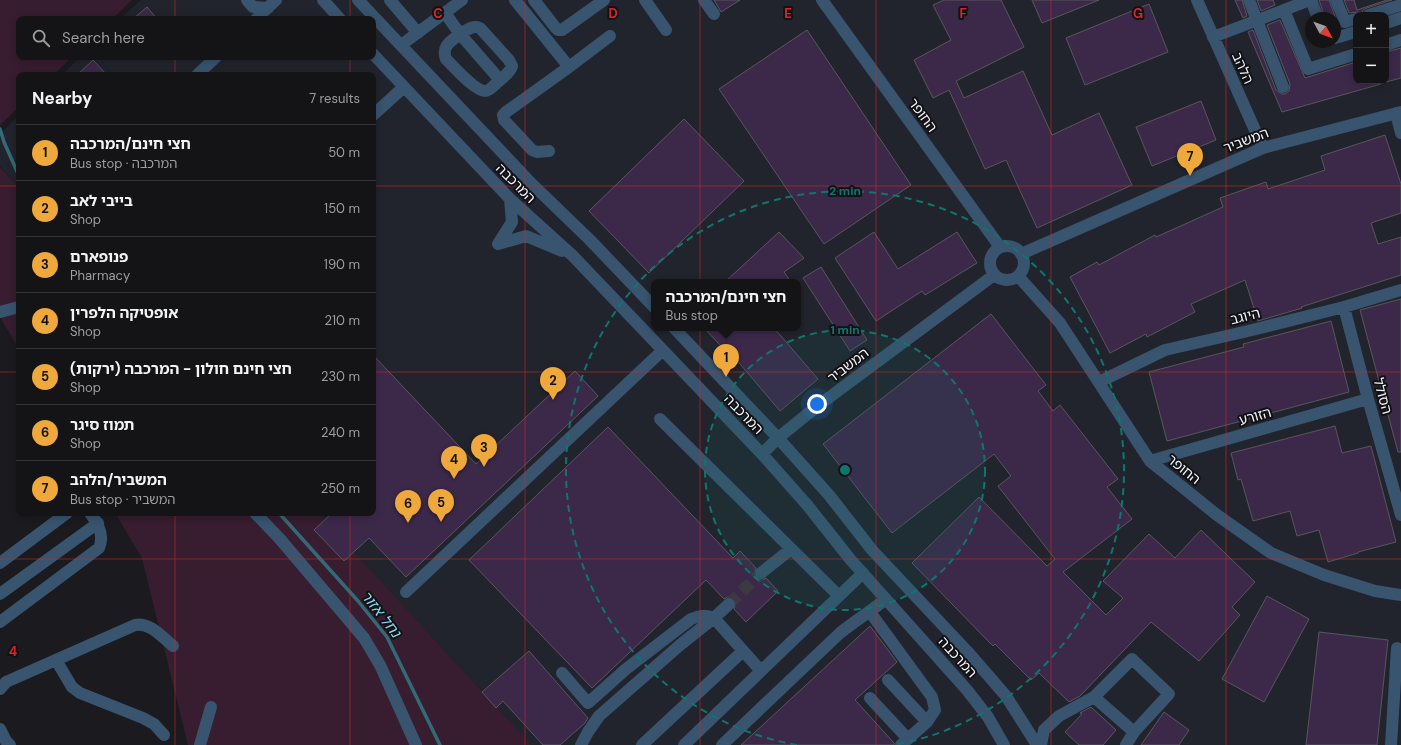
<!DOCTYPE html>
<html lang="en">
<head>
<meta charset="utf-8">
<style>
  body { margin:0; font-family:"DM Sans","Noto Sans Hebrew",sans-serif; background:#1d1d20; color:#f1f3f6 }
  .controls { position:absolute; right:12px; top:12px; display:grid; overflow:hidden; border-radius:8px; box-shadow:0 2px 10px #0003 }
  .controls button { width:36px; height:36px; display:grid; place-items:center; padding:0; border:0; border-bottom:1px solid #333336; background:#141417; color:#f1f3f6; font:20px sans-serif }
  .compass { position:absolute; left:1305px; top:12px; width:36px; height:36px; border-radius:50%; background:#141417; box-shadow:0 2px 10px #0003; rotate:131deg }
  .you { position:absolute; left:817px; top:404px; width:14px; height:14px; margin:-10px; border:3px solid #fff; border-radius:50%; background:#1a73e8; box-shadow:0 0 0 6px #1a73e833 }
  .badge { display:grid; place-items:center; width:26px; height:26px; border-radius:50%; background:#eea83c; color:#111; font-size:13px; font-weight:700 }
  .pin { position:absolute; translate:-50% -33px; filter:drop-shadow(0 1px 2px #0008) }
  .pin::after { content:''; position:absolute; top:21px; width:14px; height:12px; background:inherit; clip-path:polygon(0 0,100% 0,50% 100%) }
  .popup { position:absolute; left:651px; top:279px; width:150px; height:52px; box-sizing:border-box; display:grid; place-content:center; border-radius:8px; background:#141417; filter:drop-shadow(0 1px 3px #0005); font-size:13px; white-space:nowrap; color:#9d9ea1 }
  .popup b { font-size:15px; color:#f1f3f6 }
  .popup::after { content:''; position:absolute; left:50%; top:100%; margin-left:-8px; border:8px solid transparent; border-top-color:#141417 }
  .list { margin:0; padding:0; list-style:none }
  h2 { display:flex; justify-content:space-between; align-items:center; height:52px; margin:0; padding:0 16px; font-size:17px }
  h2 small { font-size:13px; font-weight:400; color:#9d9ea1 }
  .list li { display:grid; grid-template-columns:26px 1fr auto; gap:12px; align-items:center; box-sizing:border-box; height:56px; padding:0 16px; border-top:1px solid #333336 }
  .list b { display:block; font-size:15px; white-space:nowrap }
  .list p { margin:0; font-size:13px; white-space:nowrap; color:#9d9ea1 }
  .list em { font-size:13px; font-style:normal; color:#9d9ea1 }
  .icon { flex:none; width:22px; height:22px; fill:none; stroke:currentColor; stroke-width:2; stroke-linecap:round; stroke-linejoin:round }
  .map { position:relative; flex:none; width:1401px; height:745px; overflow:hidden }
  .search { position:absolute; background:#141417; box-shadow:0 2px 10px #0003; left:16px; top:16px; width:360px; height:44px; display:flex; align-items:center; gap:10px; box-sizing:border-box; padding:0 14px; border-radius:8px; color:#9d9ea1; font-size:15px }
  .panel { position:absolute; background:#141417; box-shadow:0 2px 10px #0003; left:16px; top:72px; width:360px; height:444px; border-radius:8px }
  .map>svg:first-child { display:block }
  .built { fill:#22242d; fill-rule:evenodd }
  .green { fill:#371d2f }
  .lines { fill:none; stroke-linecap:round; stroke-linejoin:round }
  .stream { stroke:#336a77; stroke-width:3.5 }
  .building { fill:#3c294a; stroke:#59565b }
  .minor-tunnel { stroke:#3b3b3f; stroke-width:12; stroke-dasharray:12 6; stroke-linecap:butt }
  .minor { stroke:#38546e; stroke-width:12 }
  .minor-bridge { stroke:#38546e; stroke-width:12 }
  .grid { fill:none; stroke:#d62828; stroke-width:1; stroke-opacity:0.55 }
  .ring { fill:none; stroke:#0f766e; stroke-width:2; stroke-dasharray:7 5 }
  .labels { text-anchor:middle; stroke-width:4; stroke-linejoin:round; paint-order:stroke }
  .street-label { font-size:14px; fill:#f2f3f6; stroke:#121216 }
  .water-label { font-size:15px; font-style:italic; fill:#82dcf3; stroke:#121216 }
  .grid-label { font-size:13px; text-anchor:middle; font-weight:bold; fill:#d62828; stroke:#121216; stroke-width:4; stroke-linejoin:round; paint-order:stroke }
  .centre { fill:#0f766e; stroke:#121216; stroke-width:2 }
  .ring-label { font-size:12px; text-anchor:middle; font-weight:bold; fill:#0f766e; stroke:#121216; stroke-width:4; stroke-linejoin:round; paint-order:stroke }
</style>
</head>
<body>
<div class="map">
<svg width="1401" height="745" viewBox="0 0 1401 745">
  <rect width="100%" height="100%" fill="#1b1b1f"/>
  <path class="built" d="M141 0H1401V745H507L304 513H373V75H62L80 57H373V19H120ZM1356 15H1386V81H1356ZM1311 18H1335V42H1311ZM654 282H798V328H654Z
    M19 115V187L0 166V134Z"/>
  <path class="green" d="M0 0H132L112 19H19V57H72L53 75H19V107L0 125Z
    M0 167 19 187V349L0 317Z
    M115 513H318L531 745H188L142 558Z"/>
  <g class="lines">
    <path class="stream" d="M0 129 4 142 19 176
      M279 513 358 601 387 637 440 745"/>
  </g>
  <path class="building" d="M714 0H740L721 12Z
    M944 0H1001L1024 47 956 81 964 98 1023 71 1052 135 1099 113 1132 185 1037 228 1006 160 985 169 949 90 933 98 914 60 951 40 933 5Z
    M1032 0H1099L1042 23Z
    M1235 0H1242L1247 16 1243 18Z
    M1257 0H1273L1275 5 1261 11Z
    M1319 0H1329L1338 25 1341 28 1335 30V18H1325Z
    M1344 0H1354L1357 10 1387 0H1392L1367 8 1363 10 1362 14 1358 12 1349 13Z
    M1149 4 1168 52 1085 85 1066 38Z
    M147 7 157 19H133Z
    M1280 20 1305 78 1356 62V81H1380L1381 84 1282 112 1248 32 1253 30 1276 90 1282 94H1285L1289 91 1290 84 1267 25Z
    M807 30 911 185 824 244 719 89Z
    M1401 48V78L1386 82V52Z
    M93 60 107 75H77Z
    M1201 101 1216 140 1152 166 1136 127Z
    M684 119 744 181 649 273 589 211Z
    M1385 135 1401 184V213L1371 223 1378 244 1401 237V275L1301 307 1302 308 1258 321 1245 280 1191 304 1195 312 1147 337 1146 334 1110 353 1070 277 1097 262 1099 265 1155 235 1156 237 1223 207 1220 198 1266 182 1268 189 1325 170 1321 156Z
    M779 232 804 258 784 272 791 282H725Z
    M874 232 898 269 957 232 977 263 925 295 922 291 876 321 835 258Z
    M821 267 867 340 850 351 803 278Z
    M1401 299V452H1398L1360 310Z
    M991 314 1046 385 1038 391 1053 411 1060 405 1118 479 1107 487 1132 519 1063 572 1106 615 1123 598 1103 581 1149 534 1175 558 1201 530 1255 582 1232 607 1240 615 1199 661 1151 622 1080 696 1069 702 1039 673 1031 680 995 644 993 646 912 563 979 497 1047 566 1055 559 998 486 1011 476 994 454 892 533 823 444Z
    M1331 321 1349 392 1167 441 1149 372 1244 347 1243 344Z
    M704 328H774L818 379 780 411 723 344 721 346Z
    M373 355 476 464 575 371 598 396 406 577 369 538 344 561 314 530 332 513H373Z
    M1335 426 1342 453 1371 446 1396 542 1358 552V553L1328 562 1319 530 1297 536 1290 511 1253 521 1241 479 1238 480 1231 453Z
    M608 427 733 558 740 551 756 568 754 574 755 578 762 580 766 578 778 591 746 622 734 609 736 603 734 599 728 597 724 599 706 580 592 688 469 560Z
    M1267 596 1309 619 1264 702 1222 679Z
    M870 626 897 662 855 700 894 743V745H741Z
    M1319 632 1388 640 1377 745H1306Z
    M529 651 588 718 585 723 560 745H543L503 701 496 708 482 692Z
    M1091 707 1116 730 1103 745H1079L1065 732 1082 714 1080 713Z
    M1164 712 1189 730 1179 745H1141Z"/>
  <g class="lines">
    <path class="minor-tunnel" d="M729 604 761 573"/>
    <path class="minor" d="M247 0 253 7 268 8
      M323 0 340 19
      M358 0 531 183 590 240 654 307
      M390 0 418 33
      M515 0 569 67 610 36
      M534 0 555 27 558 30H562L604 0
      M645 0 666 30
      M704 0 714 14
      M822 0 1000 247
      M1197 0 1263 148
      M1311 0 1318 18
      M1336 0 1345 22 1356 19
      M1284 10 1310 0
      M445 13 460 34C467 30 472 25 480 28L509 60 512 66C510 73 503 77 498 82 494 85 490 91 485 91 475 91 453 66 446 59 441 46 451 41 460 34L500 80
      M1369 15 1401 5
      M256 19 276 0
      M1386 23 1401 18
      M1213 37 1284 10 1308 69 1356 54
      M1335 38 1356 32
      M401 45 462 0
      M1386 45 1401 40
      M373 54 510 199 573 256 762 454 808 506 850 559 967 690 988 717 1004 745
      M197 75 216 57
      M1396 113 1401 133
      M373 115 404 87
      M549 151 537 152 532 150 504 120 503 115 506 112 569 67
      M498 244 526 236 562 251
      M498 244 512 222 510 199
      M990 263a17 17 0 1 1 34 0a17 17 0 1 1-34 0Z
      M1021 254 1263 148 1401 112
      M1018 276 1060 323 1150 461 1217 515 1271 553 1324 575 1375 591 1401 595
      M1344 307 1368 399 1401 515
      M0 312 19 307
      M674 328 778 438 829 495 872 550 967 651 1006 696 1037 745
      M1099 382 1165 350 1248 331 1344 307 1401 290
      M660 419 839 596
      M762 454 778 438 815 408 994 275
      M1150 461 1368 399
      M255 513 280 539 364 638 380 665 416 745
      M0 563 67 513
      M761 573 791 549
      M406 592 663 350
      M0 594 98 523
      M870 612 932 697 935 710 927 722 901 745
      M0 622 99 548C105 535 98 523 90 513
      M56 660 72 687 80 693 143 718 154 724 164 735
      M562 673 588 703 626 669 691 619C699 616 705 614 714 618L761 671
      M888 680 927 722
      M0 689 6 682 135 625C150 622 162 637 173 646
      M1094 697 1132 659 1169 694 1134 732
      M870 698 908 739
      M0 729 6 741 10 745
      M200 745 211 707
      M581 745 588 732 599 716 680 645 714 618 729 604
      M642 745 743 651
      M684 745 863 573
      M722 745 840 633C855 621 871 611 886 599
      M1041 745 1044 730 1059 716 1094 697 1134 732 1126 745
      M1391 745 1397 648"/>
    <path class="minor-bridge" d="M1249 0 1283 87"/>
  </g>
  <path class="grid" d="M175 0V19M350 0V19M525 0V745M700 0V745M876 0V745M1051 0V745M1226 0V745M175 57V75M350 57V75M0 186H19M373 186H1401M0 372H19M373 372H1401M175 513V745M350 513V745M0 559H1401"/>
  <circle cx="845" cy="470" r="140" fill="#0f766e" fill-opacity=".12"/>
  <g class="ring">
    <circle cx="845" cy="470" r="140"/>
    <path d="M797 745A279 279 0 1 1 893 745"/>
  </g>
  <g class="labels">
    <g class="street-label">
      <text transform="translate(1243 68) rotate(66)" y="5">הלהב</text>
      <text transform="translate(923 115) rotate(54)" y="5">החופר</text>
      <text transform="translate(1246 140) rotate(-21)" y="5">המשביר</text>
      <text transform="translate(516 183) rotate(45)" y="5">המרכבה</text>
      <text transform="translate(1245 316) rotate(-14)" y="5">היוגב</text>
      <text transform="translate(848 365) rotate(-37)" y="5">המשביר</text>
      <text transform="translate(1383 396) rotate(75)" y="5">הסולל</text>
      <text transform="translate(744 414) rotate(46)" y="5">המרכבה</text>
      <text transform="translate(1255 416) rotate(-16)" y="5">הזורע</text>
      <text transform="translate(1184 469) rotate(39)" y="5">החופר</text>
      <text transform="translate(958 657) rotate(48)" y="5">המרכבה</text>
    </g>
    <g class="water-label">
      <text transform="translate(381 614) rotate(52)" y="5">נחל אזור</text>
    </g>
  </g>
  <g class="grid-label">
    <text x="438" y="18">C</text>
    <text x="613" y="18">D</text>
    <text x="788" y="18">E</text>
    <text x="963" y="18">F</text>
    <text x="1138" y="18">G</text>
    <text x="13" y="656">4</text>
  </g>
  <circle cx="845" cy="470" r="6" class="centre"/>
  <g class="ring-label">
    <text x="845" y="195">2 min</text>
    <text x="845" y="334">1 min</text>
  </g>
</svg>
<div class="controls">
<button>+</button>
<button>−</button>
</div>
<svg class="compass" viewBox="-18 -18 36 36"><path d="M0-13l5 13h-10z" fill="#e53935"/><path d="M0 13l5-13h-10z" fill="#9d9ea1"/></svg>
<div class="you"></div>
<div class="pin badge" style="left:726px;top:377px">1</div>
<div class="popup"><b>חצי חינם/המרכבה</b>Bus stop</div>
<div class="pin badge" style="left:553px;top:400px">2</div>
<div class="pin badge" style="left:484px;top:467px">3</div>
<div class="pin badge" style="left:454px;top:479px">4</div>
<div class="pin badge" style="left:441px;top:522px">5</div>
<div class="pin badge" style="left:408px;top:523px">6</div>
<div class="pin badge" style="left:1190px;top:176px">7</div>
<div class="search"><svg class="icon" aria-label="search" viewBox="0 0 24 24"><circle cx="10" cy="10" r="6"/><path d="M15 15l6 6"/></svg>Search here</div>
<section class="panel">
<h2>Nearby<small>7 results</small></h2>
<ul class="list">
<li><span class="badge">1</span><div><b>חצי חינם/המרכבה</b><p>Bus stop · המרכבה</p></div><em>50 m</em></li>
<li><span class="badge">2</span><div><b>בייבי לאב</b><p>Shop</p></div><em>150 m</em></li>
<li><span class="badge">3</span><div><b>פנופארם</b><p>Pharmacy</p></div><em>190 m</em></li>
<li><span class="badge">4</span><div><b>אופטיקה הלפרין</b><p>Shop</p></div><em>210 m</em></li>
<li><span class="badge">5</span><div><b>חצי חינם חולון - המרכבה (ירקות)</b><p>Shop</p></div><em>230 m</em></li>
<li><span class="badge">6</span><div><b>תמוז סיגר</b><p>Shop</p></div><em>240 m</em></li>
<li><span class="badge">7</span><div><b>המשביר/הלהב</b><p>Bus stop · המשביר</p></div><em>250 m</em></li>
</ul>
</section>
</div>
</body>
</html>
